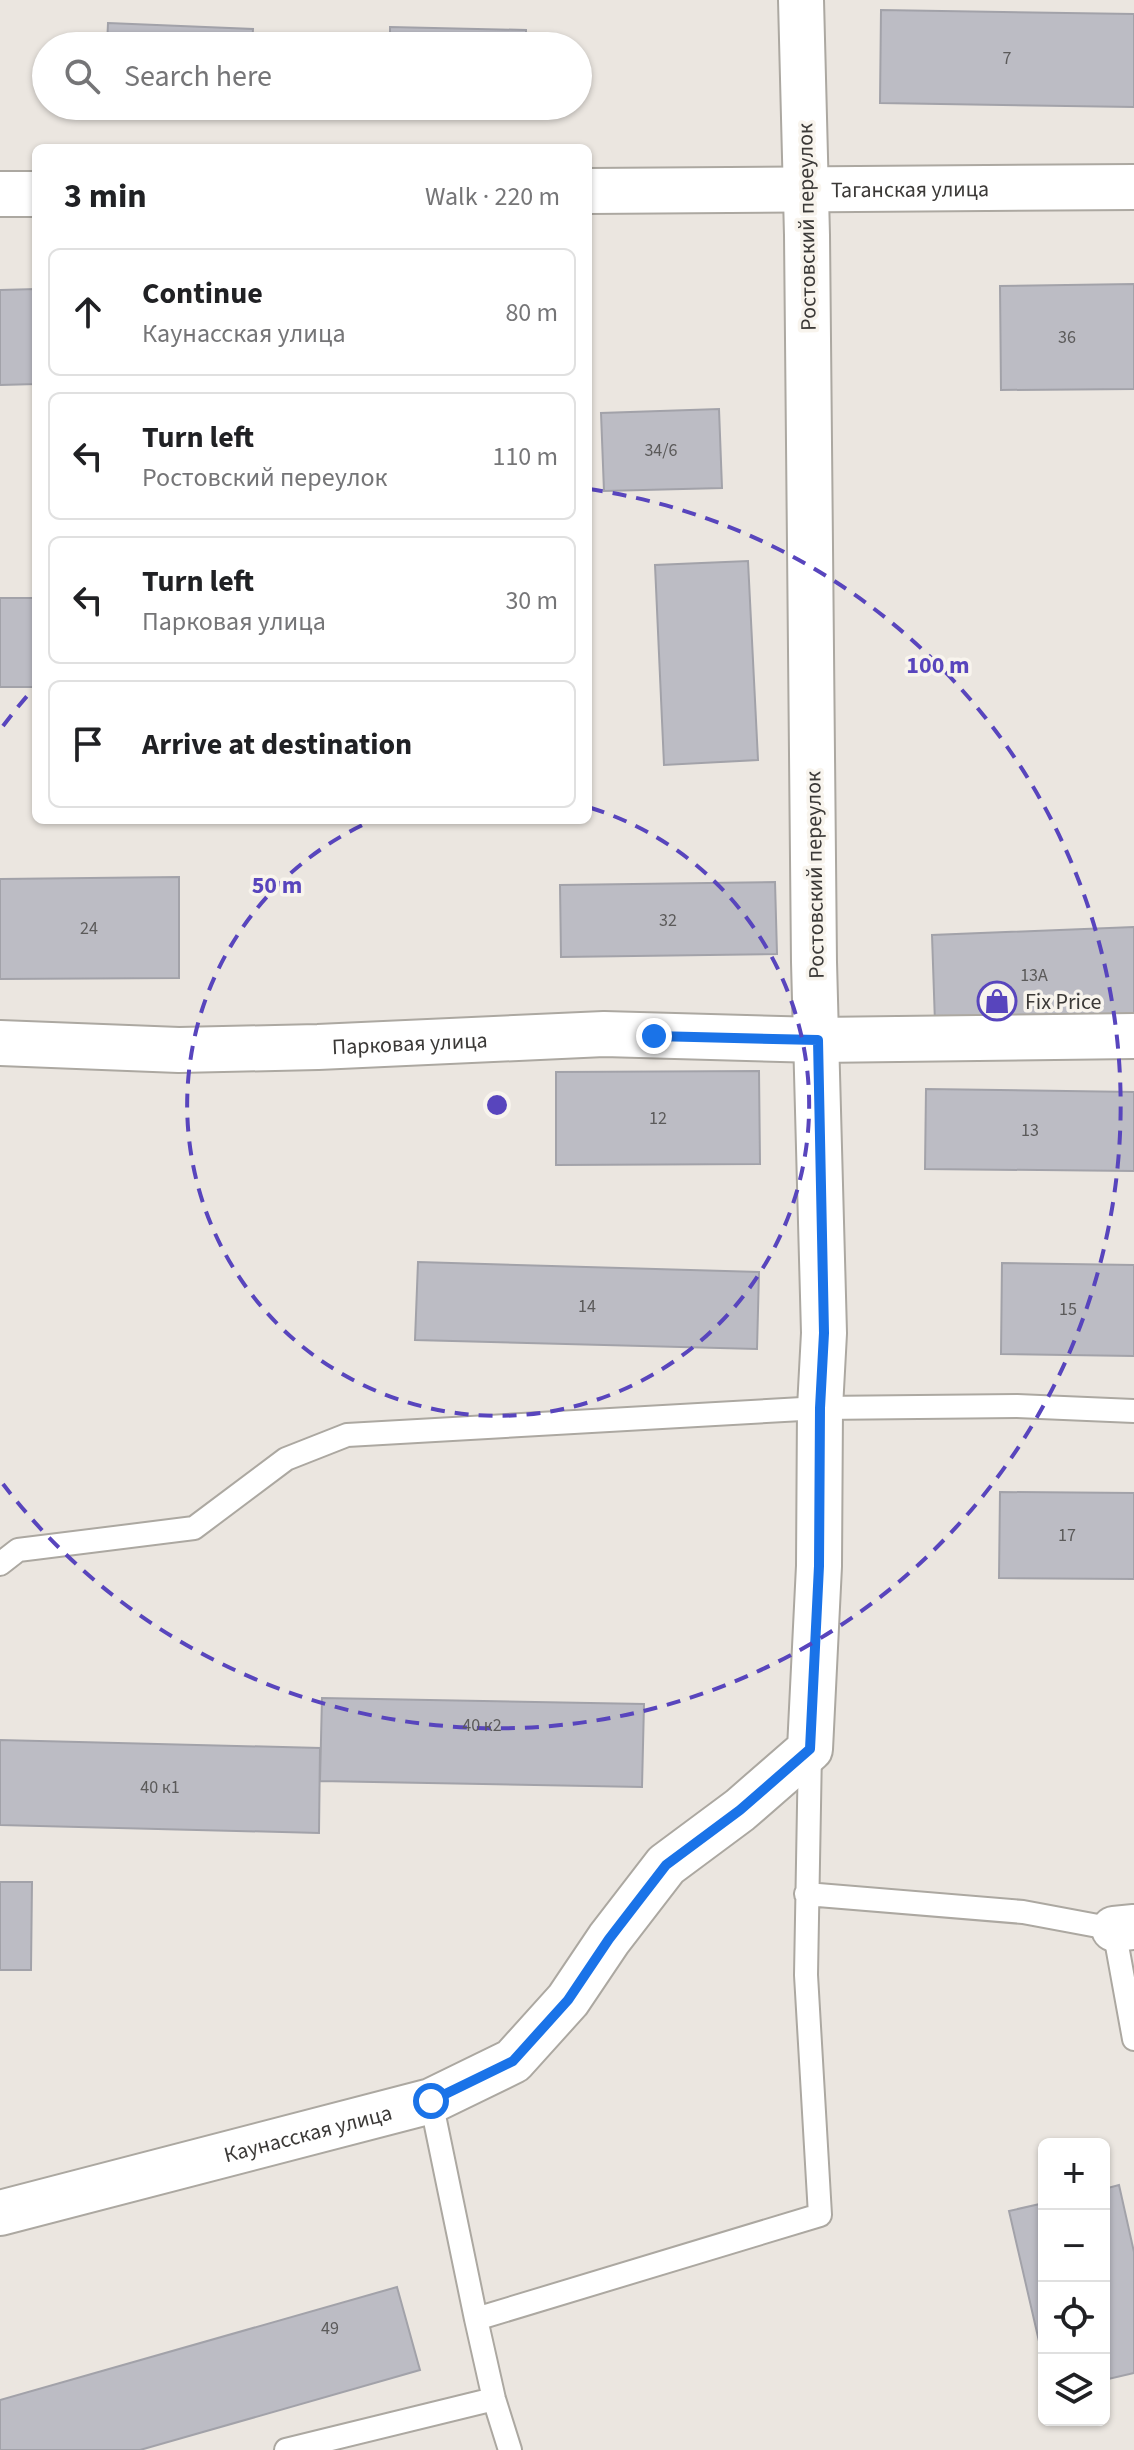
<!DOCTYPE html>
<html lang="en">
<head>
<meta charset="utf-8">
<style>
  body { margin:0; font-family:"Source Sans 3",sans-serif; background:#f2f2f2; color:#202124 }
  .controls { position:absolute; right:24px; bottom:24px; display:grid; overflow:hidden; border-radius:12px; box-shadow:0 2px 6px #0004 }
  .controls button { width:72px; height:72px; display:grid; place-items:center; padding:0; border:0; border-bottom:2px solid #e0e0e0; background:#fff; color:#202124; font:40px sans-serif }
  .stop { position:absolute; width:24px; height:24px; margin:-18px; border:6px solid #1a73e8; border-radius:50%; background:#fff }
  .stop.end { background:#1a73e8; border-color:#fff; box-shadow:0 2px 8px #0008 }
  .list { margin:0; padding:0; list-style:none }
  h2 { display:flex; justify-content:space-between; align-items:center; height:104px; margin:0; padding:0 32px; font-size:34px }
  h2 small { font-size:26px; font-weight:400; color:#757577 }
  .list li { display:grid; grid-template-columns:52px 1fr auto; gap:24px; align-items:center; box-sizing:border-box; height:128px; margin:0 16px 16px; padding:0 16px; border:2px solid #e0e0e0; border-radius:12px }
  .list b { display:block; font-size:30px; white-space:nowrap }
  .list p { margin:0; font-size:26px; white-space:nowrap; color:#757577 }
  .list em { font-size:26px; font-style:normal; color:#757577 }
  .icon { flex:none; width:44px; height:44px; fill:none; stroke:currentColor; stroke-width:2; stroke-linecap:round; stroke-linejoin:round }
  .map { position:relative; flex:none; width:1134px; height:2450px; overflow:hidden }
  .search { position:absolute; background:#fff; box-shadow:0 2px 6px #0004; left:32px; top:32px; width:560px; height:88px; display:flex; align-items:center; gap:20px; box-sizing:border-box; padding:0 28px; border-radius:44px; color:#757577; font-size:30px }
  .panel { position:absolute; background:#fff; box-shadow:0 2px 6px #0004; left:32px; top:144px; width:560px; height:680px; border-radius:12px }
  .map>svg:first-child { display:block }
  .building { fill:#bcbcc4; stroke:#a2a2a9; stroke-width:2 }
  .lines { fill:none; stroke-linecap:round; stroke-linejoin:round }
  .service-casing { stroke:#aca8a1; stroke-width:26 }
  .minor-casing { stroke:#aca8a1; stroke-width:48 }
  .service { stroke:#fff; stroke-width:22 }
  .minor { stroke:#fff; stroke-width:44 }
  .route { stroke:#1a73e8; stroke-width:10 }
  .ring { fill:none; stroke:#5845bd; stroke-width:4; stroke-dasharray:14 10 }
  .labels { text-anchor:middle; stroke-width:7; stroke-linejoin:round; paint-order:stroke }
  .number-label { font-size:18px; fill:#5b5a5a }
  .street-label { font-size:22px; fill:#3b3937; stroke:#f8f4ed }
  .poi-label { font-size:22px; fill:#3b3937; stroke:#f8f4ed; text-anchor:start }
  .centre { fill:#5845bd; stroke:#f8f4ed; stroke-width:4 }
  .ring-label { font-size:24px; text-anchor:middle; font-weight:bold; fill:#5845bd; stroke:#f8f4ed; stroke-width:7; stroke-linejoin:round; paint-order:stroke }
</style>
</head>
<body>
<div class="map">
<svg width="1134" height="2450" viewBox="0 0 1134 2450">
  <rect width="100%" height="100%" fill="#ebe6e0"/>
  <path class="building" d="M881 10 1134 14V107L880 103Z
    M108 23 253 29 252 46H107Z
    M390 27 526 30V46H390Z
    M1134 284V389L1001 390 1000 286Z
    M36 289V384L0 385V290Z
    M719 409 722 488 604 491 601 413Z
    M748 561 758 760 664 765 655 565Z
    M0 598H36V687H0Z
    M179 877V978L0 979V879Z
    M775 882 777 954 561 957 560 885Z
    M1134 927V1016L935 1023 932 935Z
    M759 1071 760 1164 556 1165V1072Z
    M926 1089 1134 1092V1171L925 1169Z
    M418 1262 759 1272 757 1349 415 1340Z
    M1002 1263 1134 1265V1356L1001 1354Z
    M1000 1492 1134 1493V1579L999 1578Z
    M322 1698 644 1704 642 1787 320 1781Z
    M0 1740 320 1748 319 1833 0 1825Z
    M0 1882H32L31 1970H0Z
    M1119 2185 1134 2252V2373L1104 2380V2189Z
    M1044 2203V2363L1009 2211Z
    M397 2287 420 2370 140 2450H0V2400Z"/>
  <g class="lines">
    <defs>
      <path id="service" d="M0 1564 18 1550 194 1528 286 1459 347 1435 820 1408 1017 1406 1134 1411
        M806 1894 1023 1912 1114 1929 1134 2039
        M431 2101 476 2319
        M286 2450 494 2399
        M510 2450 494 2399 476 2319 820 2215 806 1975 810 1750"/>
      <g id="minor">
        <path id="s1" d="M588 191 1134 187"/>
        <path d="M0 194H36"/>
        <path id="s2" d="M0 1043 179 1050 318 1047 604 1034 818 1040 1134 1036"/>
        <path d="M1114 1929 1134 1927"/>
        <path id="s3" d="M0 2213 431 2101 513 2061 568 2000 609 1939 666 1865 740 1810 810 1749 819 1566 820 1408 824 1333 814 962 807 235 801 0"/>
      </g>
    </defs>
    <use href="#service" class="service-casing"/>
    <use href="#minor" class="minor-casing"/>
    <use href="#service" class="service"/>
    <use href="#minor" class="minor"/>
  </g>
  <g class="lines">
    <path class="route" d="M431 2101 513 2061 568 2000 609 1939 666 1865 740 1810 810 1749 819 1566 820 1408 824 1333 818 1040 654 1036"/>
  </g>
  <g class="ring">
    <path d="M591 808A311 311 0 1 1 371 821"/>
    <path d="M3 726A623 623 0 0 1 34 688M589 489A623 623 0 1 1 3 1484"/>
  </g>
  <defs>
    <symbol id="shop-ring" viewBox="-11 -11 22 22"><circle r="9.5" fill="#f8f4ed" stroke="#5845bd" stroke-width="1.5"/><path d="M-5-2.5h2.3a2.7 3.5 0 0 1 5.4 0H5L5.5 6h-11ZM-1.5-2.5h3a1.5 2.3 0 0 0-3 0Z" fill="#5845bd"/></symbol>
  </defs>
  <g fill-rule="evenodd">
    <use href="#shop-ring" x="975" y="979" width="44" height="44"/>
  </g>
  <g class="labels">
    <g class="number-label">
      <text x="1007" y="64">7</text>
      <text x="1067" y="343">36</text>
      <text x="661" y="456">34/6</text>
      <text x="668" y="926">32</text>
      <text x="89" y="934">24</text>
      <text x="1034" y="981">13А</text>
      <text x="658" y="1124">12</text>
      <text x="1030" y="1136">13</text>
      <text x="587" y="1312">14</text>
      <text x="1068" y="1315">15</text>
      <text x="1067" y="1541">17</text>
      <text x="482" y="1731">40 к2</text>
      <text x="160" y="1793">40 к1</text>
      <text x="330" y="2334">49</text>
    </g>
    <g class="street-label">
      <text dy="8" stroke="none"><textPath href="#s1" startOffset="322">Таганская улица</textPath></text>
      <text transform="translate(806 227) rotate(-91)" y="8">Ростовский переулок</text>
      <text transform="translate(814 875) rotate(-91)" y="8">Ростовский переулок</text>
      <text dy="8" stroke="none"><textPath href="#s2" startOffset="410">Парковая улица</textPath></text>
      <text dy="8" stroke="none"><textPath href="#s3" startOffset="318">Каунасская улица</textPath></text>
    </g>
    <g class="poi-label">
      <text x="1025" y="1009">Fix Price</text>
    </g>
  </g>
  <circle cx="497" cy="1105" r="12" class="centre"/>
  <g class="ring-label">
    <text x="938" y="673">100 m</text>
    <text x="277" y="893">50 m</text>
  </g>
</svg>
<div class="controls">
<button>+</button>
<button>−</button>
<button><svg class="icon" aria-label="locate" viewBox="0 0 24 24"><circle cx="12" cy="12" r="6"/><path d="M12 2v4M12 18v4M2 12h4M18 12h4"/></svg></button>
<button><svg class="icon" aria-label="layers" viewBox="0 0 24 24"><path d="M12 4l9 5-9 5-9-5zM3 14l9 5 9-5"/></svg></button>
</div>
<div class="stop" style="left:431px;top:2101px"></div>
<div class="stop end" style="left:654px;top:1036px"></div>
<div class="search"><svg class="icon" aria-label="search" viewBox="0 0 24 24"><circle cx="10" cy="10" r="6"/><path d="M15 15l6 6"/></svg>Search here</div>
<section class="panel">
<h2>3 min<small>Walk · 220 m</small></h2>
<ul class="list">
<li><svg class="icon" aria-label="ahead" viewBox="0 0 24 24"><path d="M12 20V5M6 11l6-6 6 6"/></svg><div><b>Continue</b><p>Каунасская улица</p></div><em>80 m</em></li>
<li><svg class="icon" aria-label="left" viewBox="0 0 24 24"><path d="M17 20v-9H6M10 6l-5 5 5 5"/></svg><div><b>Turn left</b><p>Ростовский переулок</p></div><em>110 m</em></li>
<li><svg class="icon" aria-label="left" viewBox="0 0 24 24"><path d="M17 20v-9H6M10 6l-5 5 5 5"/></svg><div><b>Turn left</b><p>Парковая улица</p></div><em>30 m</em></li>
<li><svg class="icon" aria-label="arrive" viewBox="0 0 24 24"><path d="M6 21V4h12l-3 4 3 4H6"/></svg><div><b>Arrive at destination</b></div></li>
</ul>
</section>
</div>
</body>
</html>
